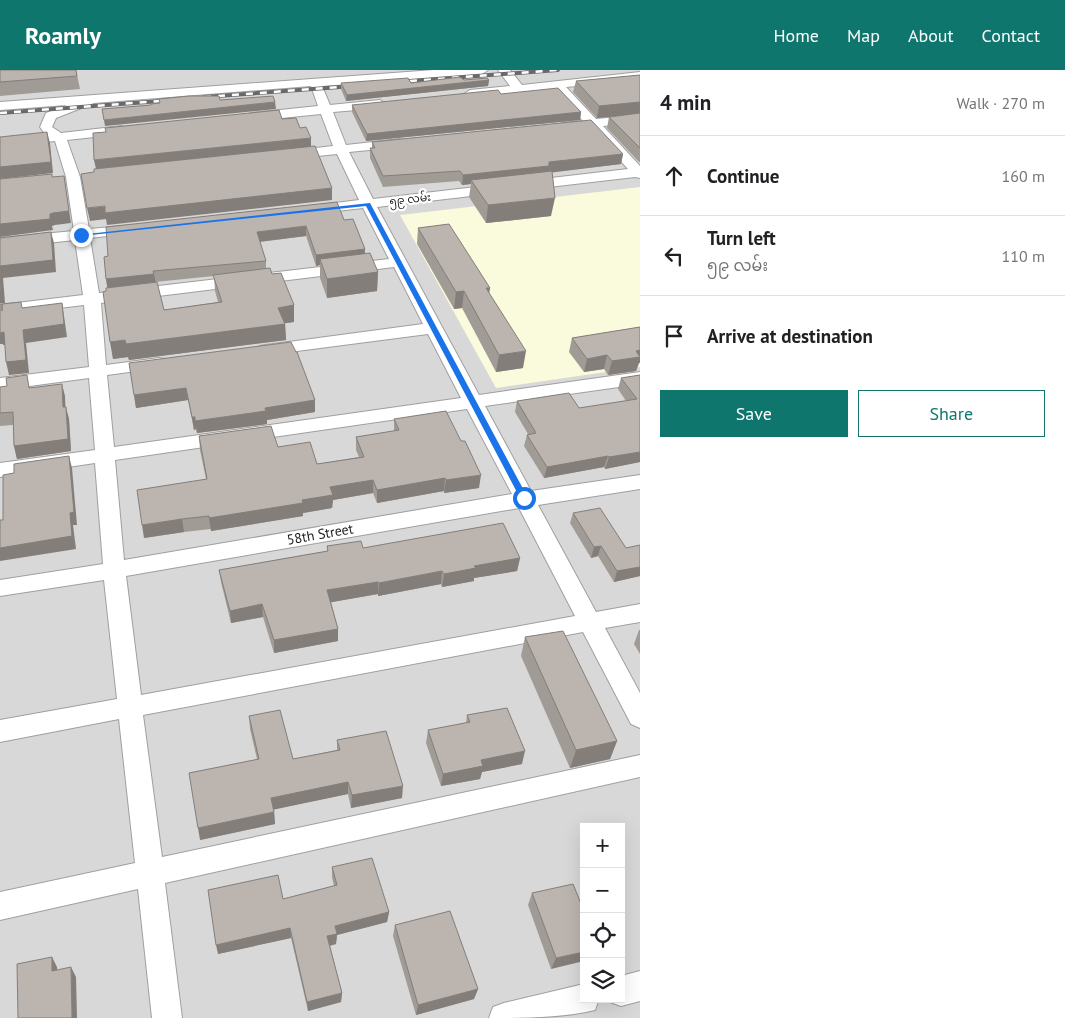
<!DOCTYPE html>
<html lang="en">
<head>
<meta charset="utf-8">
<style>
  body { margin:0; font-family:"PT Sans","Noto Sans Myanmar",sans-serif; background:#f2f2f2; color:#202124 }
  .controls { position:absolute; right:15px; bottom:15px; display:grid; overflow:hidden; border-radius:0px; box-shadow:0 5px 20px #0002 }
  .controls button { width:45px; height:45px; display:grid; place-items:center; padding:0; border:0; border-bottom:1px solid #e0e0e0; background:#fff; color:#202124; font:25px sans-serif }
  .stop { position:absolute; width:15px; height:15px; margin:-11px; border:4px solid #1a73e8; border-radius:50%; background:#fff }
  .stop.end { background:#1a73e8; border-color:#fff; box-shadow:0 1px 5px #0008 }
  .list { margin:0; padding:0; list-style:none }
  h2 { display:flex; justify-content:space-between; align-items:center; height:65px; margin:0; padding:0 20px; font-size:21px }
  h2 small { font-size:16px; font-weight:400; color:#757577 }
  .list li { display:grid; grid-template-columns:32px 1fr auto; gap:15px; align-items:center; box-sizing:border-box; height:80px; padding:0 20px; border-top:1px solid #e0e0e0 }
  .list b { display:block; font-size:19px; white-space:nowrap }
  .list p { margin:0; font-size:16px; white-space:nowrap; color:#757577 }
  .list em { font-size:16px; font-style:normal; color:#757577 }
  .actions { display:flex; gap:10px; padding:15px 20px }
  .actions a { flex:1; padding:11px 0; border:1px solid #0f766e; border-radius:0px; text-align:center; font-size:18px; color:#0f766e }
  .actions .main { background:#0f766e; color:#fff }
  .icon { flex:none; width:28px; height:28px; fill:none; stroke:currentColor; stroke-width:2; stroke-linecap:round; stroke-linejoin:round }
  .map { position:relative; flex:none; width:640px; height:948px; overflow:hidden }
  header { display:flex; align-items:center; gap:30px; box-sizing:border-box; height:70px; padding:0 25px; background:#0f766e; color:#fff }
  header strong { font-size:24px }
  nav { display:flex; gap:28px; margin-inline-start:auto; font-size:18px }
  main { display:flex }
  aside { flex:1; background:#fff }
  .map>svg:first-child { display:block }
  .residential { fill:#d9d8d8; fill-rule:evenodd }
  .education { fill:#fafadc }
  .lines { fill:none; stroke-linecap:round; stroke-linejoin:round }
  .minor-casing { stroke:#9f9f9f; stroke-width:2 }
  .minor { fill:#fff; fill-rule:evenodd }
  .rail-casing { stroke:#696969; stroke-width:4 }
  .rail { stroke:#fff; stroke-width:2.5; stroke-dasharray:7; stroke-linecap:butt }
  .wall { fill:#a19b96; fill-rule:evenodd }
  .shaded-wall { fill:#837e7a }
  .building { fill:#bbb4af; stroke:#837e7a }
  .route { fill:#1a73e8 }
  .labels { text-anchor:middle; stroke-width:4.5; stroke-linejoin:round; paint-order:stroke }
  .far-street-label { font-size:11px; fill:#1b1b1b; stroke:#fff }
  .street-label { font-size:14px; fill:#1b1b1b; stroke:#fff }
</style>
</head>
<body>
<header>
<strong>Roamly</strong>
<nav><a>Home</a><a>Map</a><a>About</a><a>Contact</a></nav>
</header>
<main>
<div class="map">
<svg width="640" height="948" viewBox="0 0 640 948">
  <rect width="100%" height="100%" fill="#ebe8e2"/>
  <path class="residential" d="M0 0H640V948H0ZM584 757H621V929H584Z"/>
  <path class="education" d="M640 117V297L496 318 400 145Z"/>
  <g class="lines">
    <defs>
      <path id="minor" d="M434 0H488L482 4 322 16 330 35 380 30 386 34 380 38 333 42 346 75 400 69 407 73 400 77 349 82 373 129 628 99 590 58 562 59 561 56 562 53 583 51 554 19 470 28 464 24 470 20 510 16 498 0H510L522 15 640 2V10L566 17 596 49 640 45V53L603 56 640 96V108L635 107 377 137 479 325 640 302V314L485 336 531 421 640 405V419L538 435 596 542 640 534V552L605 558 640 623V658L631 654 583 562 143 645 162 787 640 685V707L165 813 182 948H152L138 819 0 850V822L135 793 119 649 0 672V650L117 629 104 510 0 526V510L103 494 95 393 0 407V393L95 380 89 308 0 320V308L89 297 84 235 0 245V235L83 225 75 170 0 178V168L74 161 66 107 55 71 0 77V69L45 64 40 57 46 43 67 35 0 40V32ZM311 16 318 36 251 43 245 47 251 51 321 44 333 76 289 81 282 85 289 89 337 84 359 130 311 136 306 137 304 140 306 143 311 144 363 138 389 189 99 223 90 168 134 163 139 162 141 159 139 156 134 155 89 159 80 107 67 70 122 64 128 60 122 56 61 63 52 57 56 48 94 33ZM394 197 423 254 266 275 260 276 257 280 260 284 266 285 428 264 461 328 114 377 107 305 159 298 165 297 168 293 165 289 159 288 106 295 101 233ZM467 339 512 424 124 490 115 390ZM519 438 575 546 141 625 126 506Z
        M640 901V931L621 936 610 932 609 929H621V906Z
        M584 914V929H599L595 940C562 948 524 948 489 948L493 937 504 933Z"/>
    </defs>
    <use href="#minor" class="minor-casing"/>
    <use href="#minor" class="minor"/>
    <defs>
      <path id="rail" d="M396 12 558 0
        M204 27 354 16
        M0 43 174 30"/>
    </defs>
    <use href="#rail" class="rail-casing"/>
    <use href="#rail" class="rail"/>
  </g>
  <path class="wall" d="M0 0H76L80 19 0 26Z
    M640 5V92H639L607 58 609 47 597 48 573 22 576 11Z
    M464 10H489L488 16 346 31 341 19V13H411Z
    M501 24 581 42 580 50 366 71 352 42V35Z
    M372 72 623 84 621 94 552 102 551 146 486 153 469 127 471 114 462 115 459 111 383 117 370 88V78H372Z
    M344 150 365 179V184L378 202 377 221 327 228 320 208V195L316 196 306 166 260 172 266 191V198L272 204 294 235V252L285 253 286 270 129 290 128 287 113 289 106 221 107 218 104 187ZM214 206 215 221 218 232 164 240 155 212Z
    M418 158 490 218 489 223 523 298 496 302 462 238 454 239 417 174Z
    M640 257V293H639L636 301 608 305 604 299 584 302 569 282 572 268Z
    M129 293 315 342 267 350V354L197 363 196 359 194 360 188 330 136 338Z
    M640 305V392L605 399 604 397 544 408 524 376 527 365 528 364 515 342 517 331 579 338 626 331 618 319 621 308Z
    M0 317 30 318 65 326V337L69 349 71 381 17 389 14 376 13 355 0 356Z
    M394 349 479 418 444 423V421L377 433 373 423 333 430 332 438 303 443V446L211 461V459L184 462 144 468 206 409 200 380 199 366 278 377 317 394 359 387 356 380V367L394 361Z
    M573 443 626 478 640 475V506L614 512 598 486 591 488 570 453Z
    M327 476 363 478 520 488 517 501 474 508V511L442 517 441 514 378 526V524L331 532 338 559V571L274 583 263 547 231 553 221 512 219 500 327 481Z
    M639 560H640V584L634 574Z
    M525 567 617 671 610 689 570 698 521 586Z
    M467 645 522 694 482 702 480 709 441 716 426 673 428 660 466 653Z
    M249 646 293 689 337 680V670L402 728 351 738 348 724 274 739 275 754 200 770 257 689 250 659Z
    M332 797 389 842 387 852 337 865 336 874 330 876 342 923 341 932 308 941 291 868 218 884 283 829 334 816 332 807Z
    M532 823 584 841 551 899 528 835Z
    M395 855 478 919 474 929 416 945 393 866Z"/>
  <path class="shaded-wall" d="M489 10 488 16 346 31 347 25Z
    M275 32 276 39 105 56 104 50Z
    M640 32V44L597 48 599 36Z
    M581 42 580 50 366 71 367 64Z
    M47 62 50 73 53 103 0 109V97Z
    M311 68V77L96 99 94 90Z
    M623 84 621 94 548 103 471 110V114L462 115 463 105 549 92Z
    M64 106 71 153 55 155 52 156 53 160 0 167V154L50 144Z
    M332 118V130L107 155 106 149 90 151 87 138Z
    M555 128 551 146 486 153 488 135Z
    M306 156V166L257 172V162Z
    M51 162 54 173 56 202 3 208 5 233H0V196Z
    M365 179V190L320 189V195L316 196V185Z
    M378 202 377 221 327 228V209Z
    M154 204 156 214 108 220 106 209Z
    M486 218H490L487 234Z
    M464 221 462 238 454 239 456 222Z
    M62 233 64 246 67 267 26 273 29 303 9 305 6 292 23 260Z
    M294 235V252L279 254 278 238Z
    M285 254 286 270 129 290 128 287 113 289 110 272Z
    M0 262H4L7 275H3V274H0Z
    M640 280V293H639L636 301 608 305 612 291 636 281Z
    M526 281 523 298 496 302 499 285Z
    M607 285 604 299 584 302 587 289Z
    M62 314 65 326 66 350 63 337Z
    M186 318 188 330 136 338 134 325Z
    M315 330V342L267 350V354L197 363 195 351 265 338Z
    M66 337 69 349 71 381 17 389 14 376Z
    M192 347H195L196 359 194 360Z
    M640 382V392L605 399 609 387Z
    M69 386 72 398 77 455H73L76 479 0 491V478L70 443Z
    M608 386 604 397 544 408 547 397Z
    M481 405 479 418 444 423 446 410Z
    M445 408 444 421 377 433V420Z
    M373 410V423L333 430 332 438 303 443V446L211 461 209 448 302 430 330 417Z
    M182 449 184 462 144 468 142 455Z
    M601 476 598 486 591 488 594 477Z
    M520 488 517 501 474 508V511L442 517 444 504 474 496Z
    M640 497V506L614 512 617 501Z
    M442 501 441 514 378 526 379 513Z
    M378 512V524L327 533V520Z
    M262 534 263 547 231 553 230 541Z
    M338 559V571L274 583V570Z
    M617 671 610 689 570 698 576 680Z
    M525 681 522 694 482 702 480 709 441 716 443 704 481 690Z
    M348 712V724L272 740 271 728Z
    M403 716 402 728 351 738 352 725Z
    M274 742 275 754 200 770 198 758Z
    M389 842 387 852 337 865 336 874 327 876V866L335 856Z
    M290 858 291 868 218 884 216 875Z
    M584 882V891L551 899 556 888Z
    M52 887 57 897 58 911 52 901Z
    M71 897 76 907 77 948H72Z
    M478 919 474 929 416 945 418 935Z
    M342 923 341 932 308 941 307 932Z"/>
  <path class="building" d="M0 0H76L77 6 0 12Z
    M640 5V32L599 36 576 11Z
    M460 7 464 10 487 8 489 10 347 25 341 13 408 8 411 13Z
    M558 18 581 42 367 64 352 35 498 20 501 24Z
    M189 26H219L220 30 273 26 275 32 104 50 102 39 151 35V34L160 33 159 29Z
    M279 40 282 49 296 48 300 58 306 57 311 68 94 90 93 63 106 62 105 58Z
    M640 43V78L609 47Z
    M591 50 623 84 549 92V96L463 105 460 101 383 106 370 78H375L372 72Z
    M47 62 51 92 0 97V67Z
    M315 76 332 118 105 143V136L87 138 81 104 94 102V99Z
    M552 101 555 128 488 135 471 110Z
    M52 104V107L64 106 69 141 53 143 50 144V149L0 154V109Z
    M337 132 344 150 353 149 365 179 316 185 306 156 257 162 266 191 153 201 154 204 106 209 104 187 108 186 106 157Z
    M449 154 490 218H486L526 281 499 285 464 221 456 222 418 158Z
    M51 162 53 190 0 196V168Z
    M370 183 378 202 327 209 320 189Z
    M0 196 1 220 0 221Z
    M270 198 272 204 281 203 294 235 278 238 285 254 126 274 125 270 110 272 103 222 106 221V218L157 212 164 240 222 232 213 205Z
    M21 232 22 238 62 233 64 254 23 260 26 290 6 292 4 262 0 263V234H2V241V234Z
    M640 257V280L636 281 640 287 612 291 607 285 587 289 572 268Z
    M291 272 296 282H297L315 330 265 338 266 341 195 351V347H192L186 318 134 325 129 293Z
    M27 305 29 318 62 314 63 337H66L68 369 14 376 13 342 0 343V317L7 316 6 308Z
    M640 305V382L609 387 608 386 547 397 527 365 536 363 517 331 569 323 579 338 637 329 621 308Z
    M446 341 461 371H465L481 405 446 410 445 408 377 420 373 410 330 417 333 425 302 430 303 433 209 448V446L182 449 142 455 137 420 207 409 199 366 271 356 278 377 310 372 317 394 364 387 356 367 399 360 394 349Z
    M69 386 74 442 70 443 72 466 0 478V450H3V405L14 403V394Z
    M600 438 626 478 640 475V497L617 501 601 476 594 477 573 443Z
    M503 453 520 488 474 496 476 498 444 504 442 501 379 513 378 512 327 520 338 559 274 570 262 534 230 541 219 500 328 481 327 476 361 471 363 478Z
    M563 561 617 671 576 680 525 567Z
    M507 638 525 681 481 690 483 696 443 704 428 660 470 652 467 645Z
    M280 640 293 689 340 680 337 670 386 661 403 716 352 725 348 712 271 728 274 742 198 758 189 703 259 689 249 646Z
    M372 788 389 842 335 856 337 864 327 866 342 923 307 932 290 858 216 875 208 820 278 805 283 829 337 815 332 797Z
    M573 814 584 841V882L556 888 532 823Z
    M450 841 478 919 418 935 395 855Z
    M52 887V901L71 897 72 948H18L17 894Z"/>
  <path class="route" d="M370 133 528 428 527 430H521L520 428 366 136 81 166 78 165Z"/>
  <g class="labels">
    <g class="far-street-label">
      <text transform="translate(410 129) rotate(-7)" y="4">၅၉ လမ်း</text>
    </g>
    <g class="street-label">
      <text transform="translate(320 464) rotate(-10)" y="5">58th Street</text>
    </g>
  </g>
</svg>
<div class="controls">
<button>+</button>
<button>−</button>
<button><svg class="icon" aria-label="locate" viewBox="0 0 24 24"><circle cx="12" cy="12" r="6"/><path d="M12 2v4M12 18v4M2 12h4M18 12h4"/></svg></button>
<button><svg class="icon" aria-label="layers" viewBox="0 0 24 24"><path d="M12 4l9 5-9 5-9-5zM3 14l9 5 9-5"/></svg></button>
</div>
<div class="stop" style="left:524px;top:428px"></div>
<div class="stop end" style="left:81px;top:165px"></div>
</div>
<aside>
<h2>4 min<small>Walk · 270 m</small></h2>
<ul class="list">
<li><svg class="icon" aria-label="ahead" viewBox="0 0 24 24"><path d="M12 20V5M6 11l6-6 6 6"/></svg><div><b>Continue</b></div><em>160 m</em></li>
<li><svg class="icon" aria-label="left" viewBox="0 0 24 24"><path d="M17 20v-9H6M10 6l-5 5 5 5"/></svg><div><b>Turn left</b><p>၅၉ လမ်း</p></div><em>110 m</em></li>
<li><svg class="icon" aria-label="arrive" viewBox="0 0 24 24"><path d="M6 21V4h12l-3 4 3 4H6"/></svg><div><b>Arrive at destination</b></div></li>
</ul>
<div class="actions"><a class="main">Save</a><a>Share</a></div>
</aside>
</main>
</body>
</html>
